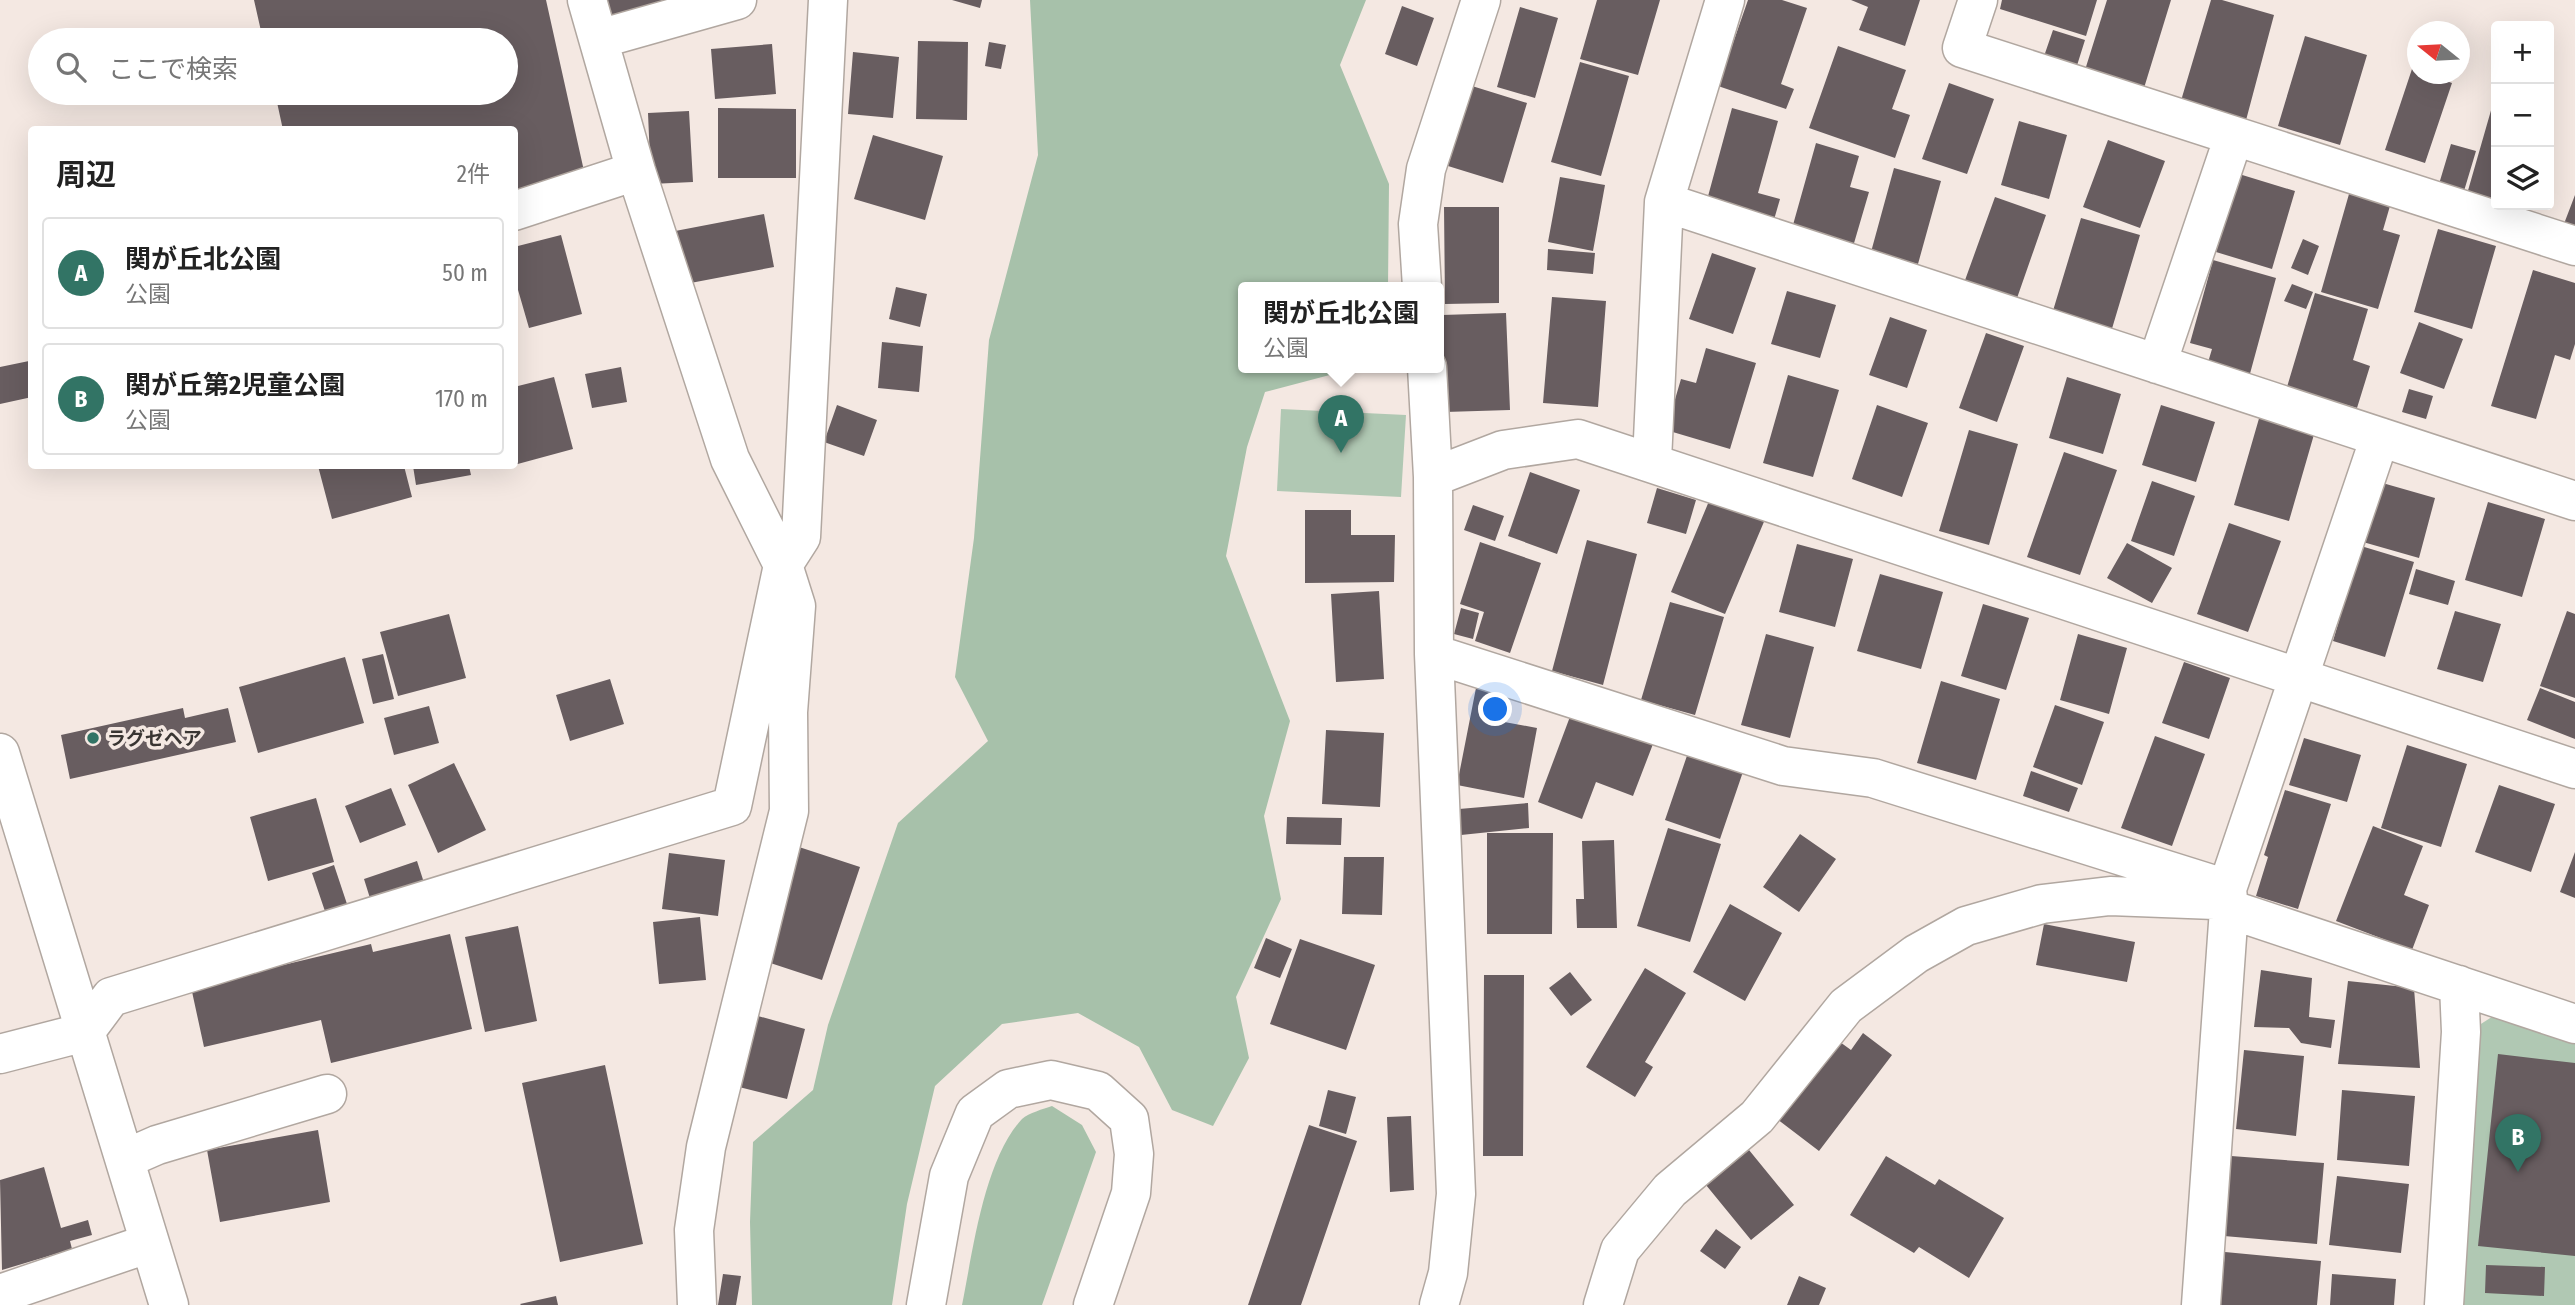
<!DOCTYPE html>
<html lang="ja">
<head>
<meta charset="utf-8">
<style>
  body { margin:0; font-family:"Fira Sans Condensed","Noto Sans JP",sans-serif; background:#f6f6f6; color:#222 }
  .controls { position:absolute; right:21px; top:21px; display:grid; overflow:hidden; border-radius:7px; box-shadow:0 7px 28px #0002 }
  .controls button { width:63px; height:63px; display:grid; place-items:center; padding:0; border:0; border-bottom:2px solid #e0e0e0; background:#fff; color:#222; font:35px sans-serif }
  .compass { position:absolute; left:2407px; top:21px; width:63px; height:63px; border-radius:50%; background:#fff; box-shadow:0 7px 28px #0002; rotate:288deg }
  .you { position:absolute; left:1496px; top:710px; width:24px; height:24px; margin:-18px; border:5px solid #fff; border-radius:50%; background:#1a73e8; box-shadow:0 0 0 10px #1a73e833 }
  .badge { display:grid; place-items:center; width:46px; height:46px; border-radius:50%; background:#327465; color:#fff; font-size:23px; font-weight:700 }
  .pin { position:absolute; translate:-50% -58px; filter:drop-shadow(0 2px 4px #0008) }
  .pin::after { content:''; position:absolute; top:37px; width:24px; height:21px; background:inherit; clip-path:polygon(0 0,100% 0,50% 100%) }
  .popup { position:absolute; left:1238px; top:282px; width:206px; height:91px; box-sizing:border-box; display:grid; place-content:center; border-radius:7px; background:#fff; filter:drop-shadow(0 2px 5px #0005); font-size:23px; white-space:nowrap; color:#767676 }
  .popup b { font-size:26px; color:#222 }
  .popup::after { content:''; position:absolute; left:50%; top:100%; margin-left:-14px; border:14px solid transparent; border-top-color:#fff }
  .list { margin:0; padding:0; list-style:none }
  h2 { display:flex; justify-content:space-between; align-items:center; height:91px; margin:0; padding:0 28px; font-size:30px }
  h2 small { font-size:23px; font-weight:400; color:#767676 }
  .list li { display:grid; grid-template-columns:46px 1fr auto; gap:21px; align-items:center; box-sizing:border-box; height:112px; margin:0 14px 14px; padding:0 14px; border:2px solid #e0e0e0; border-radius:7px }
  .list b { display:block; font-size:26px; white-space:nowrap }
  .list p { margin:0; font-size:23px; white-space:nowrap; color:#767676 }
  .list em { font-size:23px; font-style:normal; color:#767676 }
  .icon { flex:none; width:38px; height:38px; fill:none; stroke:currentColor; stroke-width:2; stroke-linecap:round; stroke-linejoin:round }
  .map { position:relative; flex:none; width:2575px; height:1305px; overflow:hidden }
  .search { position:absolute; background:#fff; box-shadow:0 7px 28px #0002; left:28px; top:28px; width:490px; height:77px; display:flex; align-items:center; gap:18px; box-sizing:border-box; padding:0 24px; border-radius:38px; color:#767676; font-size:26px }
  .panel { position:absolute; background:#fff; box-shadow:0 7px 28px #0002; left:28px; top:126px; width:490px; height:343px; border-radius:7px }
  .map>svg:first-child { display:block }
  .green { fill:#b0c8b3 }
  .forest { fill:#a7c1aa }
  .building { fill:#685d60 }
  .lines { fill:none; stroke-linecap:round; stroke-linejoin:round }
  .minor-casing { stroke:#b1a7a0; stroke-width:41 }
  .minor { stroke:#fff; stroke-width:38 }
  .poi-dot { fill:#327465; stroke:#f4e8e2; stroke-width:2.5 }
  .labels { text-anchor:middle; stroke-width:7; stroke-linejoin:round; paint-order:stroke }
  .poi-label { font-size:19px; font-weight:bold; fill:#393532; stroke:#f4e8e2; text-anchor:start }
</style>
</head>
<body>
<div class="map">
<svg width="2575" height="1305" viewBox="0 0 2575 1305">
  <rect width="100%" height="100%" fill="#f4e8e2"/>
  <path class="green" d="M1281 409 1406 415 1401 497 1277 491Z
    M2498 1013 2575 1039V1305H2452L2470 1031Z"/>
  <path class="forest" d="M1030 0H1366L1340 65 1389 184 1388 287H1243V367H1360L1265 392 1247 447 1226 556 1290 721 1264 816 1281 899 1236 997 1249 1058 1213 1126 1172 1110 1139 1047 1078 1013 1002 1024 935 1086 907 1204 892 1305H752L750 1222 753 1142 813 1090 828 1025 898 823 988 741 955 677 974 538 989 340 1038 155Z
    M1052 1106 1082 1125 1096 1152 1042 1305H962C973 1251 984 1160 1022 1119 1029 1113 1043 1109 1052 1106Z"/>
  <path class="building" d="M254 0H546L586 180 514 197V130H283L275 93H506V40H263Z
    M596 0H716L606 34Z
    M952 0H982L980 8Z
    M1597 0H1660L1638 75 1580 59Z
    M1748 0H1782L1807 8 1781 84 1794 89 1786 109 1718 86Z
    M1851 0H1920L1905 46 1859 30 1868 7Z
    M2002 0H2097L2086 36 2000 9Z
    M2107 0H2171L2144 88 2085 70Z
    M2211 0H2222L2274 15 2245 124 2180 104Z
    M1402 6 1434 18 1417 66 1385 54Z
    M1520 7 1558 18 1535 98 1497 87Z
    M2053 30 2085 40 2074 75 2041 65Z
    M2305 36 2367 55 2340 145 2278 126Z
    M918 41 968 42 967 120 916 119Z
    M989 42 1006 45 1001 69 985 66Z
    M772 44 776 94 715 99 711 49Z
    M1838 46 1906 70 1892 109 1910 115 1895 158 1809 128Z
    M853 52 899 57 893 118 848 114Z
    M1580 62 1629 76 1601 176 1551 162Z
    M2412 69 2452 83 2425 163 2385 150Z
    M1949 83 1994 99 1967 174 1922 159Z
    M1472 86 1527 103 1503 183 1448 166Z
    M2496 93V202L2467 194Z
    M718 108 796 109V178H718Z
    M1732 108 1778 121 1758 193 1780 199 1771 230 1704 211Z
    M689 111 693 182 651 184 648 113Z
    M2019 121 2067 135 2049 199 2001 185Z
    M873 135 943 156 925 220 854 199Z
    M2108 140 2165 161 2140 228 2083 207Z
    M1816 143 1859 156 1850 187 1869 192 1852 250 1791 232Z
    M2451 144 2476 151 2464 191 2439 184Z
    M1894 168 1941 181 1918 264 1871 252Z
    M2239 174 2295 191 2272 269 2216 252Z
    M1560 177 1605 185 1593 251 1548 242Z
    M2351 187 2392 199 2383 230 2400 235 2378 309 2321 292Z
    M2575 195V234L2562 229Z
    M1995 197 2046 215 2016 301 1964 283Z
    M1444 207H1499V303L1445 304Z
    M764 214 774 267 680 285 670 232Z
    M2081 218 2140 235 2111 332 2052 314Z
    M2438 229 2496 246 2472 329 2414 312Z
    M561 235 582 314 529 328 514 276V247Z
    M2303 239 2319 246 2308 275 2291 268Z
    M1548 249 1595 253 1593 274 1547 270Z
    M1712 253 1756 268 1733 334 1689 319Z
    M2213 260 2276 278 2248 381 2206 369 2212 349 2190 343Z
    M2533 270 2575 283V344L2570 360 2555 355 2536 419 2491 406Z
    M2292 284 2313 292 2306 309 2284 301Z
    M896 287 927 294 920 327 889 319Z
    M1787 291 1836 305 1820 358 1771 344Z
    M2315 293 2368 309 2353 360 2370 366 2357 408 2287 387Z
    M1552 297 1606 301 1598 407 1543 403Z
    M1506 313 1510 410 1445 412 1442 315Z
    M1890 317 1927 330 1907 388 1869 375Z
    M2419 322 2463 339 2444 389 2400 373Z
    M1986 333 2024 346 1997 422 1959 408Z
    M882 342 923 346 919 392 878 388Z
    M1706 348 1756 363 1730 449 1666 430 1681 379 1696 383Z
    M29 361 32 397 0 404V367Z
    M621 367 627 402 592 408 585 374Z
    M1788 375 1839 390 1813 477 1763 463Z
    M554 377 573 449 514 465V387Z
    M2067 377 2121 394 2103 454 2049 438Z
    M2409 389 2433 396 2426 419 2402 412Z
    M837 405 877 420 864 456 824 442Z
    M1877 405 1928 423 1902 497 1852 479Z
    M2161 405 2215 422 2196 482 2142 465Z
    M2260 415 2315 431 2289 521 2234 505Z
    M1969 430 2018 444 1989 545 1939 531Z
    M2064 452 2117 470 2080 575 2027 557Z
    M318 466H404L412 497 332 519Z
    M413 466H469L471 475 416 485Z
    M1530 472 1580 490 1557 554 1508 536Z
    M2152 481 2195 496 2174 556 2131 541Z
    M2379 482 2435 498 2419 558 2363 542Z
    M1657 488 1696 500 1686 534 1647 523Z
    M1712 494 1766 517 1725 614 1671 592Z
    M2488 502 2545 519 2522 597 2465 580Z
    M1473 505 1504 516 1495 541 1464 530Z
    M1305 510H1351V535H1395L1394 582 1305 583Z
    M2229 523 2281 541 2248 632 2197 614Z
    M1587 540 1637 554 1603 685 1552 671Z
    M1480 542 1541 563 1510 653 1475 641 1484 612 1460 604Z
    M2127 543 2172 568 2152 603 2107 578Z
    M1797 544 1853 559 1835 627 1779 612Z
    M2361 546 2414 562 2385 657 2333 641Z
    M2416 569 2455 581 2448 605 2409 594Z
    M1880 574 1943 592 1921 669 1857 651Z
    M1379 591 1384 679 1336 682 1331 594Z
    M1670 602 1724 617 1695 715 1641 700Z
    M1983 604 2029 618 2006 690 1961 676Z
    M1461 608 1479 613 1473 639 1454 634Z
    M2455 611 2501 624 2483 682 2437 669Z
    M2567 611 2575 614V698L2540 686Z
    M449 614 466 678 398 696 380 632Z
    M1766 634 1814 647 1790 738 1741 725Z
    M2078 634 2127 648 2109 714 2060 700Z
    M383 654 394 699 373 704 362 659Z
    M345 657 364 723 258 753 239 687Z
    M2184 662 2230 678 2209 739 2162 723Z
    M610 679 624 724 570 741 556 695Z
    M1941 681 2000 699 1976 780 1917 763Z
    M1476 688 1504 693 1499 721 1537 728 1524 798 1457 785Z
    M2540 688 2575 702V739L2527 720Z
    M2055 705 2104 722 2082 785 2033 767Z
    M429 706 439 743 394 755 384 718Z
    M183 708 185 718 228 708 236 742 70 779 61 735Z
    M1571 714 1653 744 1633 796 1596 782 1582 819 1538 802Z
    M1326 730 1384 733 1380 807 1322 804Z
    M2155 736 2205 754 2172 846 2121 828Z
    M2304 738 2361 755 2347 802 2289 785Z
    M1691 744 1746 763 1720 839 1665 820Z
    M2407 745 2467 764 2441 847 2381 828Z
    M454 763 486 830 438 853 408 785Z
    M2031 771 2078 788 2069 812 2023 796Z
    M2499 785 2555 804 2531 872 2475 852Z
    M391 788 406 825 360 843 345 806Z
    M2285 790 2331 804 2298 909 2256 896 2268 857 2264 855Z
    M316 798 334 862 268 881 250 817Z
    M1528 803 1529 828 1461 835 1459 809Z
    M1287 817 1342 818 1341 845 1286 844Z
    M2373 826 2423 846 2404 895 2429 905 2412 950 2336 921Z
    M1668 828 1721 844 1690 942 1637 926Z
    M1487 833H1553L1552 934H1487Z
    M1800 834 1836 859 1799 912 1763 887Z
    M1614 840 1617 928H1577L1576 899H1584L1582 841Z
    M799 847 860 867 822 980 761 960Z
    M2575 852V898L2560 892Z
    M669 853 725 860 718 916 662 909Z
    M1344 857H1384L1382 915 1342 914Z
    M417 861 427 892 374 911 364 879Z
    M334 865 352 919 330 926 312 873Z
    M1730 904 1782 933 1745 1001 1693 972Z
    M700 917 706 980 659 984 653 922Z
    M2044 924 2135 942 2127 982 2036 965Z
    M518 926 537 1021 485 1032 465 937Z
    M450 934 472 1029 331 1063 321 1020 204 1047 191 987 371 944 373 952Z
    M1266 938 1292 949 1280 978 1254 968Z
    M1300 939 1375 965 1346 1050 1270 1024Z
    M1645 968 1686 993 1645 1062 1653 1067 1635 1097 1586 1067Z
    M2261 970 2312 978 2309 1017 2335 1020 2331 1048 2301 1043 2289 1028 2254 1027Z
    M1570 972 1592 1000 1571 1016 1549 988Z
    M1484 975H1524L1523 1156H1483Z
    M2348 981 2414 988 2420 1068 2338 1064Z
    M758 1016 805 1029 787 1099 739 1087Z
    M1863 1033 1892 1055 1819 1151 1773 1116 1833 1037 1851 1050Z
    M2244 1050 2304 1056 2296 1136 2236 1129Z
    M2498 1054 2575 1063V1256L2478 1246Z
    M605 1065 643 1244 560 1262 522 1083Z
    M1328 1090 1356 1097 1346 1134 1319 1126Z
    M2342 1090 2415 1096 2409 1166 2337 1160Z
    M1411 1116 1414 1190 1390 1192 1387 1117Z
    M1309 1125 1357 1141 1301 1305H1248Z
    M318 1130 330 1202 220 1222 207 1150Z
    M1749 1150 1794 1205 1751 1240 1706 1185Z
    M1886 1156 1935 1185 1939 1179 2004 1218 1969 1278 1919 1247 1914 1253 1850 1215Z
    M2231 1156 2324 1163 2317 1244 2224 1236Z
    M44 1167 61 1228 88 1220 92 1235 70 1241 72 1249 2 1270 0 1180Z
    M2337 1176 2409 1184 2401 1253 2329 1245Z
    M1716 1229 1741 1247 1725 1269 1700 1251Z
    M2225 1252 2321 1261 2317 1305H2220Z
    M2486 1265 2545 1267 2544 1296 2485 1293Z
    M723 1274 741 1276 736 1305H718Z
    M2332 1274 2396 1279 2394 1305H2330Z
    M1799 1276 1826 1288 1819 1305H1787Z
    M556 1296 558 1305H521L520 1304Z"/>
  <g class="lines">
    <defs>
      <path id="minor" d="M587 0 636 171 730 459 783 565 796 606 788 712 789 811 706 1147 694 1230 697 1305
        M1978 0 1962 48 2575 246
        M599 39 737 0
        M1664 202 2575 501
        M514 211 636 171
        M1422 287 1418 224 1426 169 1481 0
        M2157 364 2234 136
        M1427 367 1433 477
        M1652 461 1664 202 1725 0
        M1434 654 1783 766 1873 778 2227 889 2229 909 2575 1024
        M0 753 169 1305
        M2227 889 2380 437
        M0 1054 85 1032 111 997 732 806 783 565 801 537 828 0
        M125 1159 157 1145 327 1094
        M0 1294 150 1243
        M926 1305 949 1176 975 1113 1008 1089 1051 1080 1098 1091 1129 1119 1134 1154 1131 1193 1093 1305
        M1439 1305 1448 1273 1456 1194 1434 654 1433 477 1503 450 1578 439 2575 769
        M1603 1305 1620 1250 1670 1190 1757 1117 1846 1006 1916 954 1966 926 2042 904 2110 896 2215 900
        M2201 1305 2229 909
        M2444 1305 2461 1032 2459 985"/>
    </defs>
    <use href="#minor" class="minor-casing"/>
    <use href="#minor" class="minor"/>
  </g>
  <circle class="poi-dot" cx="93" cy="738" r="7"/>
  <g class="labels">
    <g class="poi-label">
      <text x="107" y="745">ラグゼヘア</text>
    </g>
  </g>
</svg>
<div class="controls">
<button>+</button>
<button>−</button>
<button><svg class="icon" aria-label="layers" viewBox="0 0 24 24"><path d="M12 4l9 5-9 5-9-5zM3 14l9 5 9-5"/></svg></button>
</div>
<svg class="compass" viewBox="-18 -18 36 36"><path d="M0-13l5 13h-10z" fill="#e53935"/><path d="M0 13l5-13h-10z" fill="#767676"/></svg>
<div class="you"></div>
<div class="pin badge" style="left:1341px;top:453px">A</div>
<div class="popup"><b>関が丘北公園</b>公園</div>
<div class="pin badge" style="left:2518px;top:1172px">B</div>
<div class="search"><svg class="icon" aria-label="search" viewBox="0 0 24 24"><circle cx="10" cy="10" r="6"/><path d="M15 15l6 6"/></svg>ここで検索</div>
<section class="panel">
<h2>周辺<small>2件</small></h2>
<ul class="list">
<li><span class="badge">A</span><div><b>関が丘北公園</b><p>公園</p></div><em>50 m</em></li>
<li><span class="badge">B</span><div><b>関が丘第2児童公園</b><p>公園</p></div><em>170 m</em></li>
</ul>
</section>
</div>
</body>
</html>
